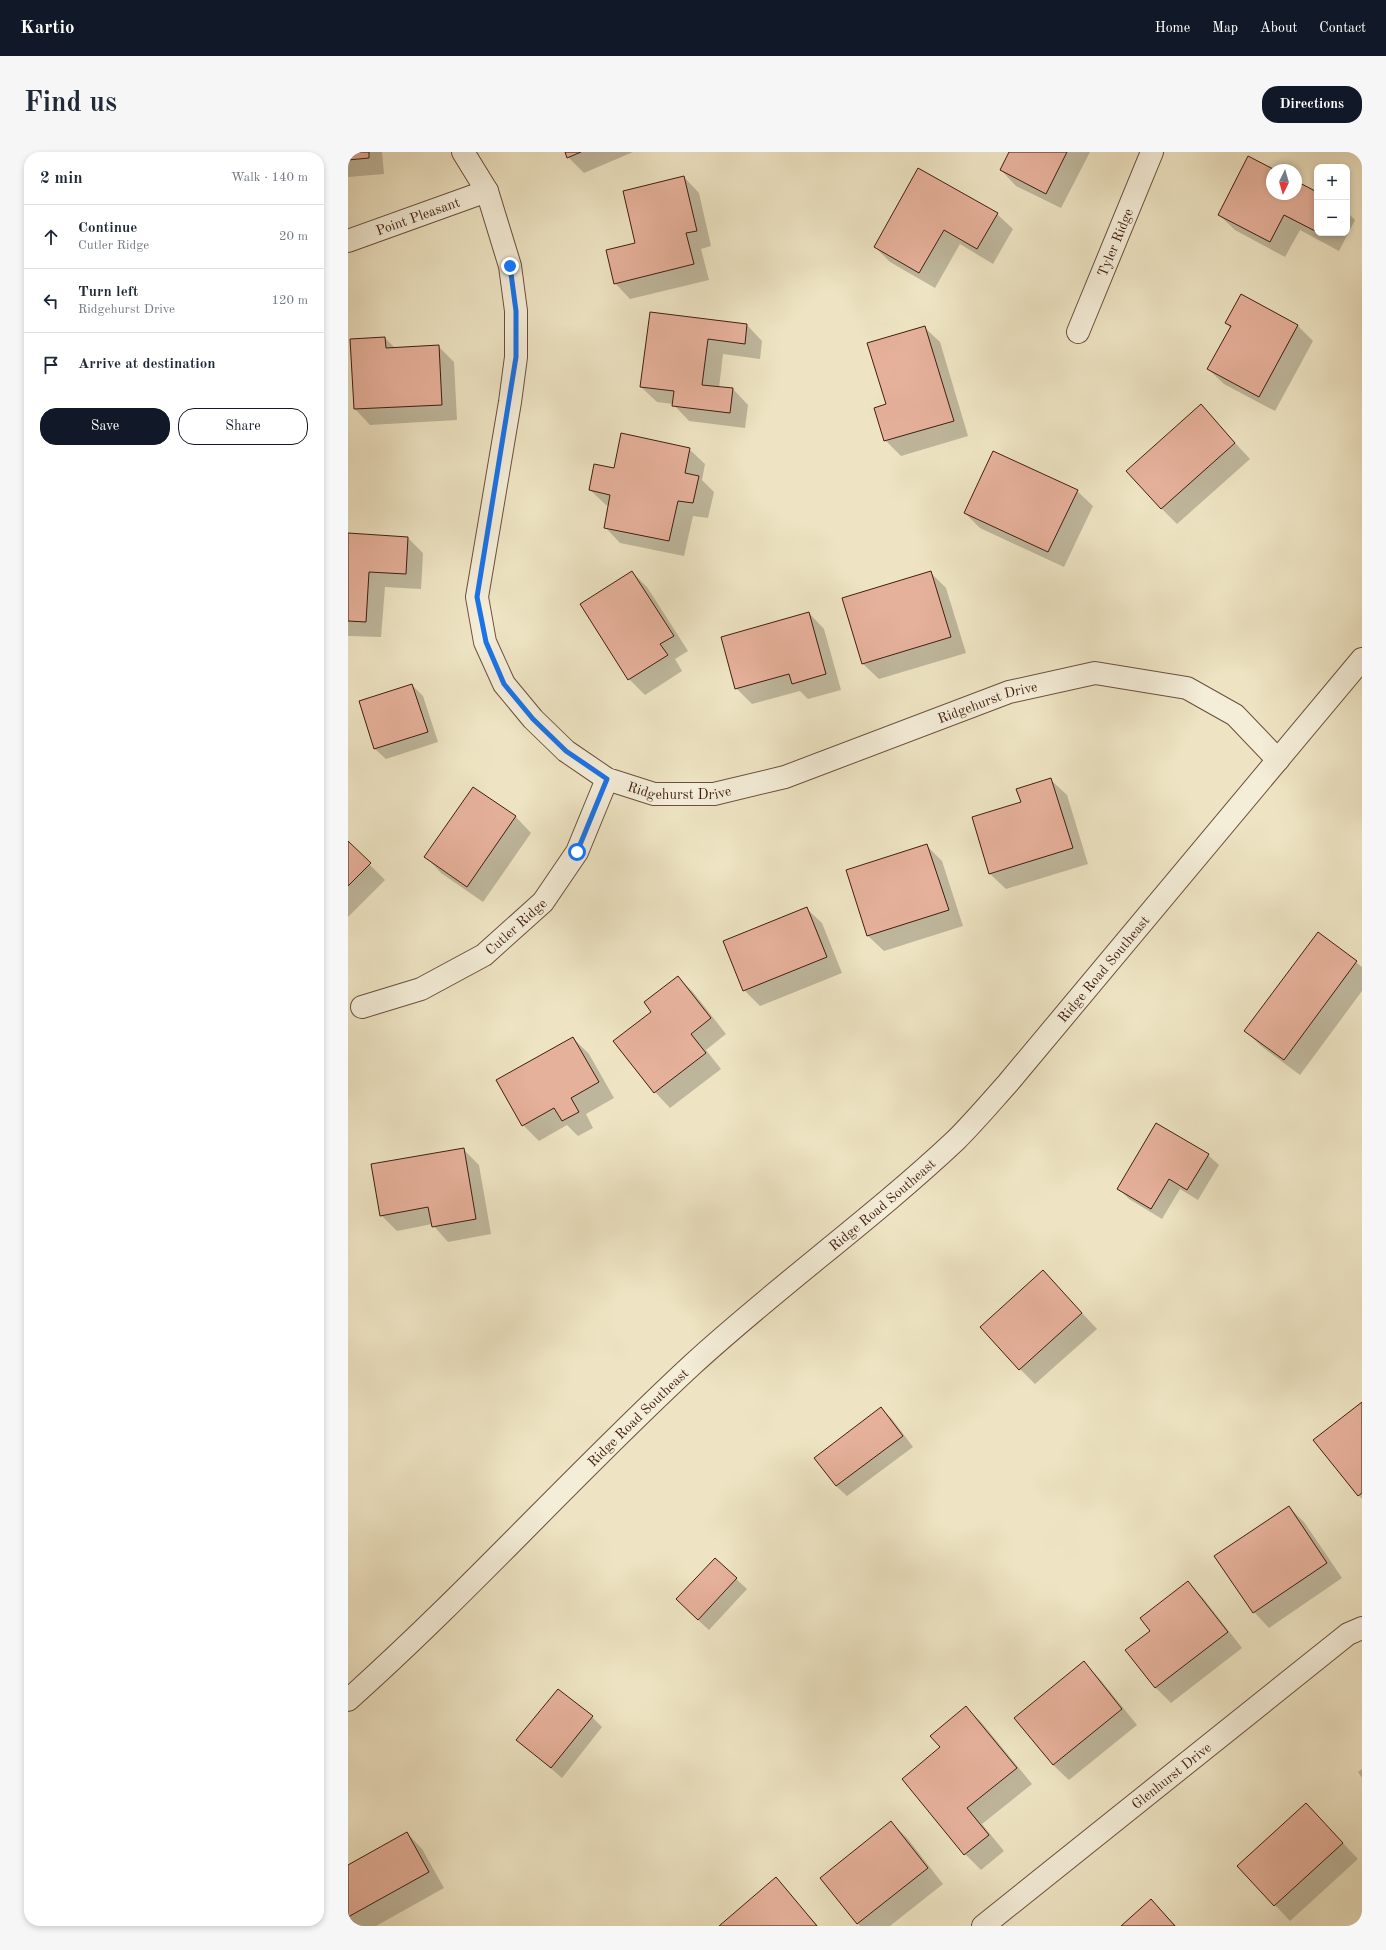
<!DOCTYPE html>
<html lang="en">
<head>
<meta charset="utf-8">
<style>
  body { margin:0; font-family:"Old Standard TT",serif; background:#f6f6f7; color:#1f2937 }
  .controls { position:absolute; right:12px; top:12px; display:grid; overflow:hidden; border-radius:8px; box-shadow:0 2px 6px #0003 }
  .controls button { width:36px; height:36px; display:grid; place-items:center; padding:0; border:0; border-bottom:1px solid #e0e1e3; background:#fff; color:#1f2937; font:20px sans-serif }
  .compass { position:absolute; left:918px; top:12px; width:36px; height:36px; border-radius:50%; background:#fff; box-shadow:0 2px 6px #0003; rotate:185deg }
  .stop { position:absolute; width:12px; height:12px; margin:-9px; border:3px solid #1a73e8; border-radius:50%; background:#fff }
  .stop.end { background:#1a73e8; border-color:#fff; box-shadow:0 1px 4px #0008 }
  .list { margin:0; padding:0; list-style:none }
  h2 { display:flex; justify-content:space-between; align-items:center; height:52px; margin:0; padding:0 16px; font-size:17px }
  h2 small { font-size:13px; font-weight:400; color:#747a83 }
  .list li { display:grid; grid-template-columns:26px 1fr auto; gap:12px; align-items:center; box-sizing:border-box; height:64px; padding:0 16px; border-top:1px solid #e0e1e3 }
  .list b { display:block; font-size:15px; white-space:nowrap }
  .list p { margin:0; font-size:13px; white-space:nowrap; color:#747a83 }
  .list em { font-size:13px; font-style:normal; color:#747a83 }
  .actions { display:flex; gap:8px; padding:12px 16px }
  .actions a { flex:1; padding:9px 0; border:1px solid #111827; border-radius:16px; text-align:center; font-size:14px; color:#111827 }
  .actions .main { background:#111827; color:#fff }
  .icon { flex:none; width:22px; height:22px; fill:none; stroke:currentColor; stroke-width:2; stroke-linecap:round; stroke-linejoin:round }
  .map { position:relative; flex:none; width:1014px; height:1774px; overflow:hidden; border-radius:16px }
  header { display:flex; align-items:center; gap:24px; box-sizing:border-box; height:56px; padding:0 20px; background:#111827; color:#fff }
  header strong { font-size:19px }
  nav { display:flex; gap:22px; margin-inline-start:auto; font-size:14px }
  .intro { display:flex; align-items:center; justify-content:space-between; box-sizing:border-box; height:96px; padding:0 24px }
  h1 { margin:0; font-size:28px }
  .button { padding:10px 18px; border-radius:16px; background:#111827; color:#fff; font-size:14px; font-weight:700 }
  main { display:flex; gap:24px; padding:0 24px }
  aside { flex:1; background:#fff; border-radius:16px; box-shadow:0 2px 6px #0003 }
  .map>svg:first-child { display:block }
  .shadow { fill:#0003 }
  .building { fill:#e6b19b; stroke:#401d0f }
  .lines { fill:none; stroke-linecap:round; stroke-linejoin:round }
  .minor-casing { stroke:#6c4f3c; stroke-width:24 }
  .tertiary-casing { stroke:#6c4f3c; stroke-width:24 }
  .minor { stroke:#f4edd8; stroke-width:22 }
  .tertiary { stroke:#f4edd8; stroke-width:22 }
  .route { stroke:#1a73e8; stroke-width:5 }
  .labels { text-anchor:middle; stroke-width:4; stroke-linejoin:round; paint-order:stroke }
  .street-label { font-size:14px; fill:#401d0f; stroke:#f4edd8 }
</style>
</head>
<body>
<header>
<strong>Kartio</strong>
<nav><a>Home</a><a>Map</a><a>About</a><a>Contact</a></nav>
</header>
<div class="intro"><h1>Find us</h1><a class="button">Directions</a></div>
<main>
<aside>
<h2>2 min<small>Walk · 140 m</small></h2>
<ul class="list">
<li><svg class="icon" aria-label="ahead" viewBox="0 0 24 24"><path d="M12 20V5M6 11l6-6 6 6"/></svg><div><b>Continue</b><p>Cutler Ridge</p></div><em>20 m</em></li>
<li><svg class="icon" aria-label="left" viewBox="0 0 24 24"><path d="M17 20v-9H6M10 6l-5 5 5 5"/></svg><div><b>Turn left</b><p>Ridgehurst Drive</p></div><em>120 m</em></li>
<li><svg class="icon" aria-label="arrive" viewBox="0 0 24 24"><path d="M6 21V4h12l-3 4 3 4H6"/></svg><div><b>Arrive at destination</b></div></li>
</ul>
<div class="actions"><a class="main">Save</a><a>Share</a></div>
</aside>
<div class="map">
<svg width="1014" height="1774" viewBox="0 0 1014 1774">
  <rect width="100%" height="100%" fill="#eee4c3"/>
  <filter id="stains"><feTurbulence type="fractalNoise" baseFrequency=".005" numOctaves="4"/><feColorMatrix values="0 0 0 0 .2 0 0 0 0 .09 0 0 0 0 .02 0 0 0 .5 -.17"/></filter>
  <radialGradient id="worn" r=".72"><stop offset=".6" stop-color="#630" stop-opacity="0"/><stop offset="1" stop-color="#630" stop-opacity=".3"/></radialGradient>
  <path class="shadow" d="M0 0H34L36 22 0 25Z
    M218 0H285L236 21 220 5Z
    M662 0H742L713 56 668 34 653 18Z
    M901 6 925 18 924 42H948V30L969 41V81H999V60L1007 68 991 99 952 78 937 105 887 78 871 63Z
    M336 25 351 41 363 94 353 97 361 128 282 147 267 131 289 92Z
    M649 62 665 77 645 112 612 92 587 136 542 110 527 95Z
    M303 161 399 173 414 189 412 207 375 202 371 236 385 237 400 253 397 276 341 269 325 252 309 250 293 235Z
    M878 171 949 173 965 189 927 259 876 232 860 217 883 176Z
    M576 175 592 190 620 284 553 304 537 288Z
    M37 186 47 196 90 194 106 210 109 268 22 273 7 257 3 188Z
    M853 254 902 307 829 372 813 356Z
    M341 297 357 312 354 328 366 340 360 366 345 364 336 404 272 391 257 375 261 354 258 353 242 338Z
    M729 339 745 354 716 415 632 376 617 361Z
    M0 382 60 386 75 401 73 437 37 435 33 485 0 484Z
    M284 420 299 435 340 499 327 507 334 519 297 543 281 527 233 453Z
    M582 420 598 436 618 501 531 527 515 512 495 446Z
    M461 461 476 477 493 538 460 547 452 539 404 552 388 536Z
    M64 533 75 544 90 590 38 607 27 597 12 550Z
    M703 628 719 643 740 712 658 737 642 722 674 650Z
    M125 636 168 665 183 681 135 750 93 721 78 705Z
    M0 691 37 728 0 765Z
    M578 693 594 709 615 774 536 799 520 784 499 718Z
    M458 756 474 771 494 821 412 854 396 838Z
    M970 781 1014 815V839L952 923 913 894 898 879Z
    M330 825 345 840 378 882 358 898 373 917 322 956 307 940 305 860Z
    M225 886 241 902 266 946 238 962 245 976 230 984 219 973 191 989 175 973Z
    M115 997 131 1013 143 1082 100 1090 84 1072 49 1079 33 1063Z
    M860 1003 871 1013 850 1048 832 1037 814 1067 781 1047 770 1036Z
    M695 1119 749 1177 687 1232 672 1217Z
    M1014 1251V1347L967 1288Z
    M533 1256 544 1267 565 1295 499 1344 488 1334Z
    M941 1355 956 1370 994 1426 921 1476 906 1460Z
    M367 1407 399 1437 361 1478 339 1458Z
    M840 1430 855 1446 894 1496 823 1551 808 1536 778 1498 803 1479Z
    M736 1511 751 1526 789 1573 721 1628 705 1613Z
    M618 1555 634 1571 684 1632 634 1672 656 1699 633 1718 617 1702 555 1627 594 1595Z
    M244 1565 254 1575 214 1626 170 1588Z
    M1014 1617V1626L1010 1620Z
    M958 1652 1010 1707 942 1769 890 1714Z
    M543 1670 559 1686 595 1732 542 1774H512L473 1726Z
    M59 1681 74 1697 96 1736 28 1774H0V1714Z
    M428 1727 470 1774H373Z
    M803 1748 828 1774H774Z"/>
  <path class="building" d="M0 0H21V6L0 8Z
    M217 0H233L219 6Z
    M661 0H719L698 42 652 18Z
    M900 4 927 18H924V42H948V29L969 40V80L936 63 922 90 870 63Z
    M570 16 650 61 629 97 596 78 571 121 526 95Z
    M336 24 349 79 338 81 346 112 266 132 258 98 287 91 275 39Z
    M893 142 950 173 911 245 859 217 883 174 877 171Z
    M302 160 399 172 397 192 360 187 354 233 385 236 382 261 324 254 326 239 292 235Z
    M577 174 606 269 536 289 526 256 538 252 519 191Z
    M37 185 38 196 91 193 94 253 6 257 2 187Z
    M853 252 887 291 813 357 778 319Z
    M273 281 342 296 337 321 351 324 345 351 330 349 321 389 256 376 262 343 241 338 246 312 266 316Z
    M645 299 730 338 700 400 616 361Z
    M0 381 60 385 58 422 21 420 18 470 0 469Z
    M284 419 326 484 312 492 320 503 280 528 232 452Z
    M583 419 603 485 514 512 494 446Z
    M461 460 478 522 444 532 441 522 387 537 373 485Z
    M64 532 80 580 26 597 11 549Z
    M703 626 725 696 641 722 624 665 673 650 668 637Z
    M125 635 168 664 119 735 76 705Z
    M0 689 23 711 0 734Z
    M579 692 601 758 519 784 498 718Z
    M459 755 479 805 395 839 375 789Z
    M970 780 1009 809 936 908 896 879Z
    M330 824 363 866 343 882 358 901 306 941 265 889 303 860 296 850Z
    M225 885 251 930 223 946 231 960 214 969 206 956 174 974 148 928Z
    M808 971 861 1002 839 1038 821 1027 803 1057 769 1037Z
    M116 996 128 1067 84 1075 80 1055 32 1064 23 1012Z
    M695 1118 734 1161 671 1218 632 1175Z
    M1014 1250V1341L1010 1344 965 1288Z
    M533 1255 555 1284 488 1334 466 1306Z
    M941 1354 979 1411 905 1461 866 1404Z
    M367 1406 389 1426 350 1468 328 1447Z
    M840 1429 880 1480 807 1536 777 1498 802 1479 792 1466Z
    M736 1509 774 1557 705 1613 666 1566Z
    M210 1537 245 1564 203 1616 168 1588Z
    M618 1554 669 1616 619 1656 641 1683 616 1703 554 1627 592 1595 582 1584Z
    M958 1651 995 1691 926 1754 889 1714Z
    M543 1669 580 1716 509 1772 472 1726Z
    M59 1680 81 1720 0 1765V1713Z
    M428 1725 469 1774H371Z
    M803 1747 827 1774H773Z"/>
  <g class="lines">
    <defs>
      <g id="minor">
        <path id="s1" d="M115 0 139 39 162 114 168 159V205L162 250 129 445 137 490 156 532 185 567 218 599 259 627 306 642H366L437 625 661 540 747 521 839 536 887 563 930 608"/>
        <path id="s2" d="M0 89 139 39"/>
        <path id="s3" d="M730 180 804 0"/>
        <path id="s4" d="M14 855 73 837 136 803 195 750 229 700 259 627"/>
        <path id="s5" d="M635 1774 1000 1482 1014 1476"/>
      </g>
      <g id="tertiary">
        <path id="s6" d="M0 1548C120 1441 227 1321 345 1212 430 1134 524 1067 608 988 626 970 643 950 660 931L1014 507"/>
      </g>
    </defs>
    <use href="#minor" class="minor-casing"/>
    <use href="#tertiary" class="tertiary-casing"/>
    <use href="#minor" class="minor"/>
    <use href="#tertiary" class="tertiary"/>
  </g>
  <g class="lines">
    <path class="route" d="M162 114 168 159V205L129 445 138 490 156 532 185 567 218 599 259 627 229 700"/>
  </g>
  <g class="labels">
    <g class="street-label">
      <text dy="5" stroke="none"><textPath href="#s2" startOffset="74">Point Pleasant</textPath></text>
      <text dy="5" stroke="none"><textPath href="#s3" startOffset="97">Tyler Ridge</textPath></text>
      <text dy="5" stroke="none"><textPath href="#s1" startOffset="1090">Ridgehurst Drive</textPath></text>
      <text dy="5" stroke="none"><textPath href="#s1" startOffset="766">Ridgehurst Drive</textPath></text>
      <text dy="5" stroke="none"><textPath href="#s4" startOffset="176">Cutler Ridge</textPath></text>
      <text dy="5" stroke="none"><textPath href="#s6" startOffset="1053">Ridge Road Southeast</textPath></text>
      <text dy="5" stroke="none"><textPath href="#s6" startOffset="729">Ridge Road Southeast</textPath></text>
      <text dy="5" stroke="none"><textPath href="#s6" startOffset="405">Ridge Road Southeast</textPath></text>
      <text dy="5" stroke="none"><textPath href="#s5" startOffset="241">Glenhurst Drive</textPath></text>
    </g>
  </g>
  <rect width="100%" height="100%" filter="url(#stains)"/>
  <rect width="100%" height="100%" fill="url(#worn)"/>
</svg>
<div class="controls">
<button>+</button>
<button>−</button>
</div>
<svg class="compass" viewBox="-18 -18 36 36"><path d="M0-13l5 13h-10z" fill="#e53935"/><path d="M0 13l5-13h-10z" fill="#747a83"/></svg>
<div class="stop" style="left:229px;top:700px"></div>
<div class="stop end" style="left:162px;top:114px"></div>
</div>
</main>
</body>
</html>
